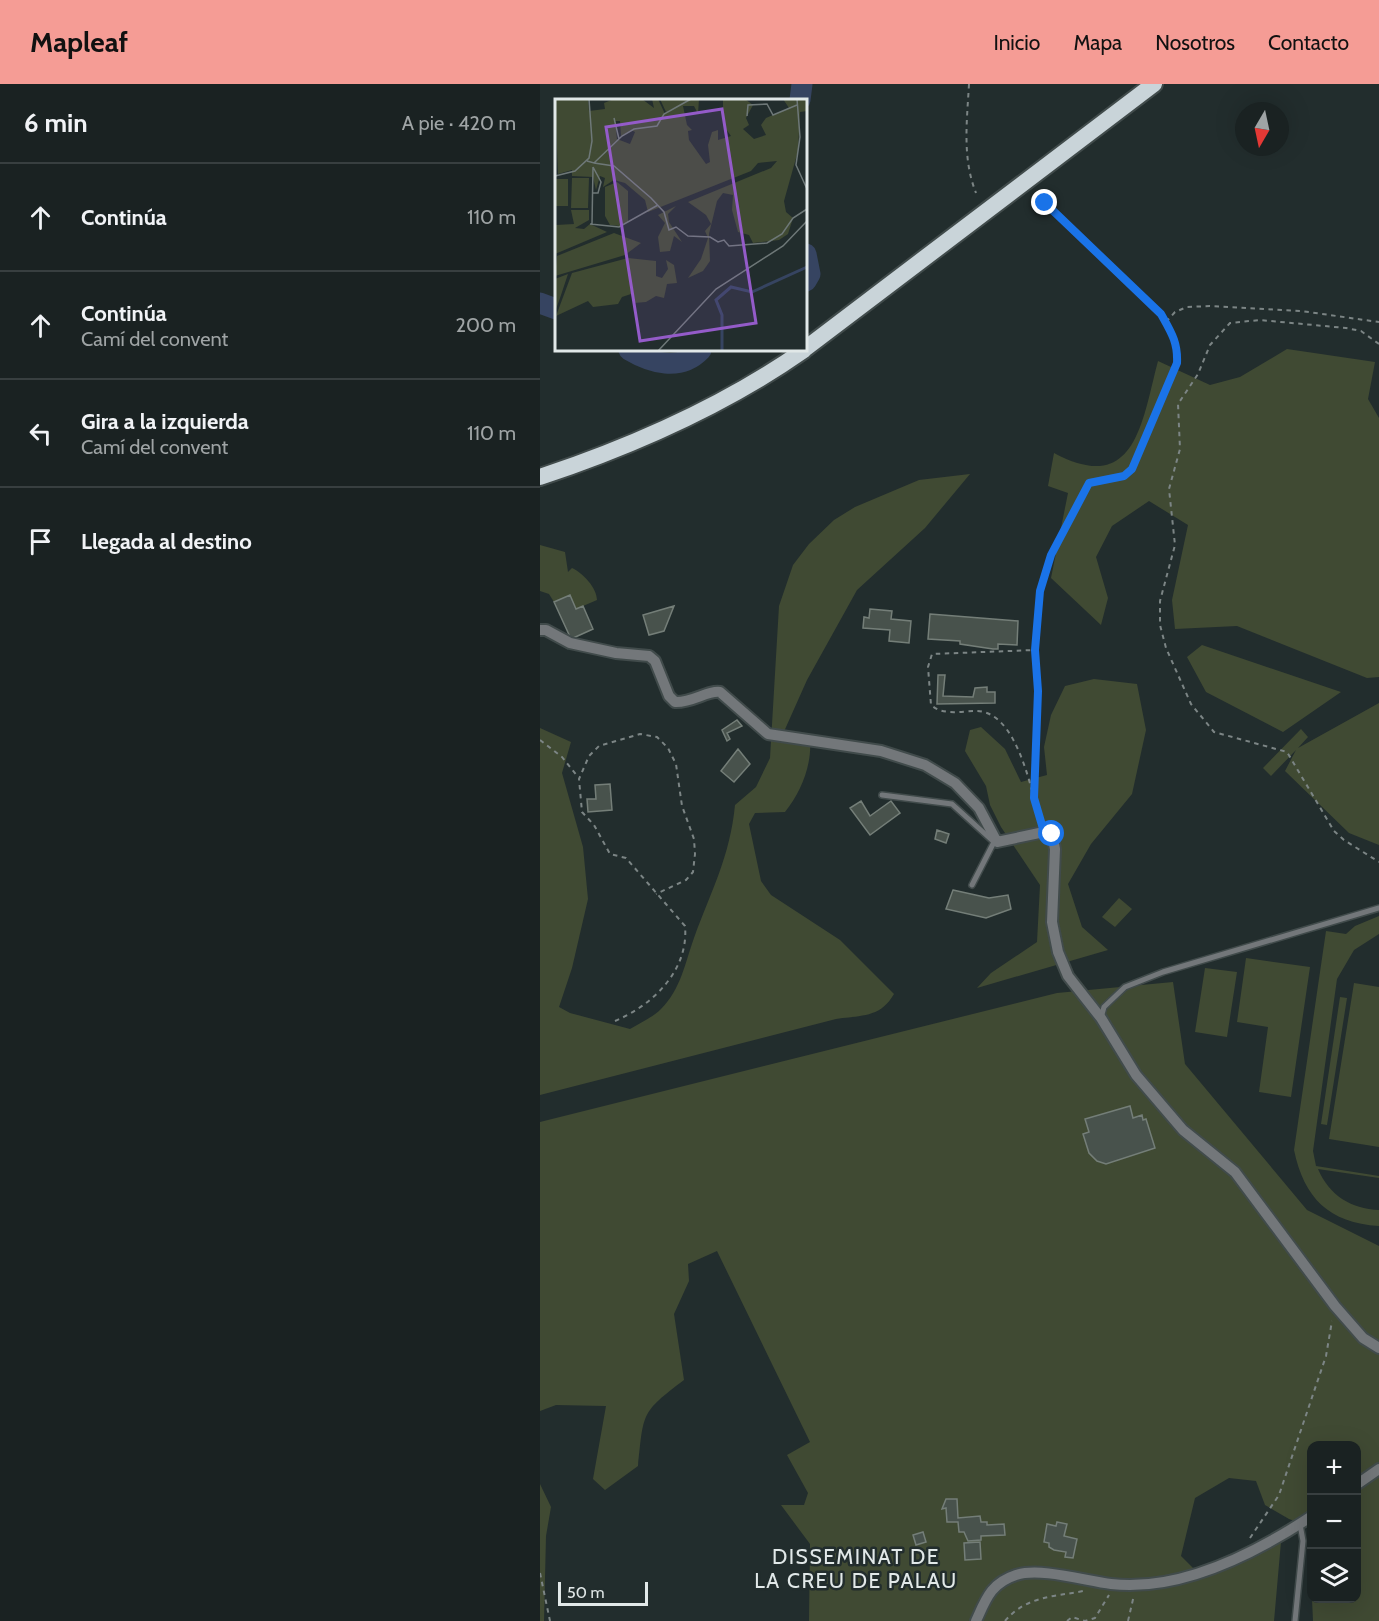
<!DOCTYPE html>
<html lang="es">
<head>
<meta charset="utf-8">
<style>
  body { margin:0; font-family:Cabin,sans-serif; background:#232a2a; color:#f1f3f6 }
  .controls { position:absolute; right:18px; bottom:18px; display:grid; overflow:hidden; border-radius:12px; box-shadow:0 6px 24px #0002 }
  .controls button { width:54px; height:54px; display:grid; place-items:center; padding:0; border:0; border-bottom:2px solid #383f40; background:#1a2222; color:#f1f3f6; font:30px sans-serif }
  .compass { position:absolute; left:695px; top:18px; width:54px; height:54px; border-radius:50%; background:#1a2222; box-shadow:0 6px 24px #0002; rotate:189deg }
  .scale { position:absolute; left:18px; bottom:15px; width:90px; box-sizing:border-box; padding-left:6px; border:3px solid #e1e8e8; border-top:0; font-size:16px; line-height:21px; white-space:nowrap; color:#e1e8e8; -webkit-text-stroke:4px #222d2d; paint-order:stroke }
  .stop { position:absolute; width:18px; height:18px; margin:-14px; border:4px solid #1a73e8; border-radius:50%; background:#fff }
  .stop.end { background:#1a73e8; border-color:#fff; box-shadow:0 2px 6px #0008 }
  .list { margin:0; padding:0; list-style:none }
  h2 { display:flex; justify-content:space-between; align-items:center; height:78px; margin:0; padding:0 24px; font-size:26px }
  h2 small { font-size:20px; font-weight:400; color:#9fa4a5 }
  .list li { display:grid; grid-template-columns:39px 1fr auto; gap:18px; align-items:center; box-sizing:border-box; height:108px; padding:0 24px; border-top:2px solid #383f40 }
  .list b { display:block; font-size:22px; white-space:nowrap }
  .list p { margin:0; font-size:20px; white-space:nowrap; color:#9fa4a5 }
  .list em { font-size:20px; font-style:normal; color:#9fa4a5 }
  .icon { flex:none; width:33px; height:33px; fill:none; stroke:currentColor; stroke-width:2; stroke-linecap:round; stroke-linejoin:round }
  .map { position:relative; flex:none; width:839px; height:1537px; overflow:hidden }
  header { display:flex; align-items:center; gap:36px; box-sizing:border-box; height:84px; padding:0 30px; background:#f59c95; color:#111 }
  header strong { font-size:28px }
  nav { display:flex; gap:33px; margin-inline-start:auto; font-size:21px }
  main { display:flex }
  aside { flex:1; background:#1a2222 }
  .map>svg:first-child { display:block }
  .green { fill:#404a33 }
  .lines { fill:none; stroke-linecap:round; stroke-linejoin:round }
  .river { stroke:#364461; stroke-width:21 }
  .building { fill:#48524c; stroke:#747e78; stroke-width:1.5 }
  .service-casing { stroke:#414b4b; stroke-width:8 }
  .minor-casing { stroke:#414b4b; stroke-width:14 }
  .trunk-casing { stroke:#414b4b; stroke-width:20 }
  .path { stroke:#7c8585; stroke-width:2; stroke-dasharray:4.5 4.5; stroke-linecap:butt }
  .service { stroke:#73777a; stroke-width:5 }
  .minor { stroke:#73777a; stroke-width:10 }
  .trunk { stroke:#c9d4d9; stroke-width:16 }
  .route { stroke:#1a73e8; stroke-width:8 }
  .labels { text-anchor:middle; stroke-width:5; stroke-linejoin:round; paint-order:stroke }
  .neighbourhood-label { font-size:21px; letter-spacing:1.5px; fill:#e1e8e8; stroke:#222d2d }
  .inset-river { fill:none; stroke:#364461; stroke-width:3 }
  .inset-road { fill:none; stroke:#6e7878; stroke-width:1.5 }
  .view { fill:#945bc9; fill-opacity:0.15; stroke:#945bc9; stroke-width:3 }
  .inset-edge { fill:none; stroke:#e1e8e8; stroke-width:3 }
</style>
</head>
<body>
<header>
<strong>Mapleaf</strong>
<nav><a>Inicio</a><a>Mapa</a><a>Nosotros</a><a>Contacto</a></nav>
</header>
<main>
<aside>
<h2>6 min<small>A pie · 420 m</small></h2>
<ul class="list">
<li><svg class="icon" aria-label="ahead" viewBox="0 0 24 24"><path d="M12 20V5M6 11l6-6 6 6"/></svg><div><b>Continúa</b></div><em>110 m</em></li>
<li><svg class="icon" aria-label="ahead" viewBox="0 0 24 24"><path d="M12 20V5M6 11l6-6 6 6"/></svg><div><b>Continúa</b><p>Camí del convent</p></div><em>200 m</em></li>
<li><svg class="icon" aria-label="left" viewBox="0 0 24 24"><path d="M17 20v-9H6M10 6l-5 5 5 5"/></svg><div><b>Gira a la izquierda</b><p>Camí del convent</p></div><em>110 m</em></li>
<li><svg class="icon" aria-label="arrive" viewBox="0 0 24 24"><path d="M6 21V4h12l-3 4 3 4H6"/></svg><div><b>Llegada al destino</b></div></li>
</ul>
</aside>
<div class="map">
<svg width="839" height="1537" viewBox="0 0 839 1537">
  <rect width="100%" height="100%" fill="#222d2d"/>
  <path class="green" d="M747 265 835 278 828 315 839 334V593L827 594 697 542 635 545 632 516 648 441 609 417 572 442 556 473 568 514 561 541 511 494 528 409 508 402 514 369C596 413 602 337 618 277L670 301 700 293Z
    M430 390 385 444 317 506 267 596 242 652 270 656C272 681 261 708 245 728L215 729 209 740 221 797 231 811 300 856 354 910C340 934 322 931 296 935L0 1011V644L31 658 22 689 43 763 48 815 32 884 19 923 30 929 90 945C100 939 113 933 121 925 141 905 145 879 154 854 171 807 190 773 195 721L216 703 230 674 239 522 253 481 269 460 294 436 315 423 379 396Z
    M0 461 25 468 28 488 32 484C43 489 57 504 57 516L36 525 30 512 14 518 9 510 0 507Z
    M662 561 801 608 743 648 666 608 647 573Z
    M554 595 597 600 606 646 592 710 551 760 528 800 542 843 568 866 437 904 451 889 497 858 500 801 461 743 450 721 446 702 425 667 430 646 441 643 465 665 481 698 507 691 504 663 511 631 525 602Z
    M839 619V761L809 749 745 687 756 666 731 692 723 684 761 645 768 653 758 664Z
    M579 814 592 825 575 843 562 833Z
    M839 832V850L814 866 797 895 773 1067 776 1082 839 1092V1094L778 1085C789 1111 811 1125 839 1126V1142C789 1139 764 1114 754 1066L786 847 806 850 815 842Z
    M706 874 770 883 751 1013 719 1008 728 943 697 938Z
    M665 884 697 888 687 953 655 948Z
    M633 898 645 980 767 1126 839 1162V1537H773L772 1515 816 1514V1362H772L771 1443 749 1435 725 1421 716 1397 689 1394 655 1414 641 1472 660 1491 702 1478 741 1458 734 1537H269L270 1460 241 1421H264L268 1409 247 1371 270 1358 177 1167 148 1180 149 1197 134 1230 144 1296C100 1329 104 1329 98 1382L65 1406 53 1395 66 1322 16 1321 0 1327V1038L517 909Z
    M814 899 839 903V1063L789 1055Z
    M800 913 807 914 787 1041 781 1040Z
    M0 1400 11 1423 6 1452 4 1537H0Z"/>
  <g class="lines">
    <path class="river" d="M260 16 262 0
      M266 170 270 190 266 197
      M0 219 16 225
      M89 266C111 279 140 288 161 266"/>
  </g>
  <path class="building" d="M30 511 36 525 43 522 53 545 31 555 14 518Z
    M134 522 124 547 109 551 103 531Z
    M330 525 352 527 351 535 371 537 369 559 349 557 350 546 323 544 324 533 329 534Z
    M390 530 478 537 477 561 458 560V565H453L420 560V557L388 555Z
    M398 591H405L403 612 433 613 435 604 447 603V608H455V619L397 620Z
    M197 636 202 642 187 649 190 655 187 657 182 646Z
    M198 665 210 680 194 698 181 687Z
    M70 700 72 726 48 728 47 715H56L55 701Z
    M321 717 330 732 351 717 360 729 330 751 310 724Z
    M397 746 409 750 406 759 395 755Z
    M413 806 449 814 468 811 471 825 446 834 406 825Z
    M590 1022 593 1034 602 1031 603 1036 606 1035 615 1064 566 1080 557 1077 549 1069 543 1050 549 1048 545 1035Z
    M406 1415H417L418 1434 440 1432 441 1438H447V1441L464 1440 465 1451 441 1452V1456L428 1457 424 1448H419L418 1438H407L406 1424 402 1425Z
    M517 1438 527 1440 524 1452 537 1455 533 1474 525 1473 526 1468 514 1466 509 1463V1459L504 1458 507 1440 516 1442Z
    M383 1448 386 1458 376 1461 373 1451Z
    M440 1458 441 1475 425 1476 424 1459Z"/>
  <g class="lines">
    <defs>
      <path id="service" d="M342 711 412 720 454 758
        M432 801 454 758
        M561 934 564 923 585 903 623 888 839 824
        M755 1537 763 1457 760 1440"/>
      <path id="minor" d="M0 546H6L30 559 76 569 109 572 115 577 129 612 135 618C152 619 168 606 180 608L228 650 341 667 385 681 415 699 439 724 457 758 504 748 512 750 515 765 512 838 518 868 528 892 561 934 596 991 643 1046 695 1088 795 1222 823 1254 839 1264
        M816 1401 839 1385
        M436 1537C446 1515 451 1499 476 1491 500 1483 546 1497 571 1500 640 1508 716 1469 772 1432"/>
      <path id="trunk" d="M266 264 614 0
        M0 393C93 362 184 322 264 266"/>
    </defs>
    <use href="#service" class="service-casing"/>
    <use href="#minor" class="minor-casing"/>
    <use href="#trunk" class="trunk-casing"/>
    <path class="path" d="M429 0C427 37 422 74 436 109
      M626 238 635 228 647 223 670 222 761 227 839 238
      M839 260 821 247 806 244 720 236 690 239 670 261 658 290 638 320 640 365 629 405 635 461 620 517V541L626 564 651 620 674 648 747 668 794 747 804 756 839 778
      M495 566 500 507 511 471 549 399 584 392 592 385 637 279C639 258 631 249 621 230L505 119
      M0 656 22 673 38 693
      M494 714 498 607 495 566 392 570 388 583 391 621C403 632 422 627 436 627 477 627 491 705 500 737
      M75 937C113 921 149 886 145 842L86 774 70 770 54 741 42 728 39 695 49 672 59 662 100 650 117 653 128 664 136 680 142 722 154 755 155 770 153 788 146 796 116 810
      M710 1454 739 1411 786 1272 792 1237
      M0 1489 10 1537
      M465 1537C486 1512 513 1513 543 1507
      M527 1537 532 1533 545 1537 555 1534 569 1511
      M588 1537 594 1511"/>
    <use href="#service" class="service"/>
    <use href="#minor" class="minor"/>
    <use href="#trunk" class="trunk"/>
  </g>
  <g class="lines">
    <path class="route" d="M505 119 621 230C631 248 638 258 637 279L592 385 584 392 549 399 511 471 500 507 495 566 498 607 494 714 504 748 512 750"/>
  </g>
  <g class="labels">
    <g class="neighbourhood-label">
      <text x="316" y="1480">DISSEMINAT DE<tspan x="316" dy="24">LA CREU DE PALAU</tspan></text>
    </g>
  </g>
  <g transform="translate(15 15)">
    <rect width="252" height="252" fill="#222d2d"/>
    <path d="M0 0H33L34 12 50 10 49 4 59 0H87L99 9 97 0H103L110 15 121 8 111 13 105 0H144L143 15 139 7H128L132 26 137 31 133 32 134 41 151 65 155 63 153 46 157 33 163 31V41L176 37 168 26V0H190L198 6 191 19 194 26 188 30 199 40 211 36 206 26 211 19 234 9 228 0H252V12L245 13 243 52 229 102 231 113 238 119 233 135 224 141 198 144 194 136 183 133 177 111 178 96 168 94 162 102 154 135 155 162 148 172 133 179 146 160 153 139 150 132 156 125 151 116 133 103 216 69 222 62 203 64 196 72 93 113 90 101 70 84 59 81 48 88 50 79 45 77 41 91 38 78 17 77V71L3 75ZM60 22H65L66 37 76 31 80 33 75 45 62 40ZM17 79H34L33 109H16ZM0 80H13V107H0ZM62 83 73 92V123L65 127 55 126 50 117V88ZM121 107 113 115 114 123 127 143 119 137 115 152 105 153 103 138 110 124 103 116ZM16 111H34V121L20 129 29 130 35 125 52 133 0 155V120L1 126 19 125ZM59 134 86 144 70 156 0 177 2 157ZM73 159 101 162V177L107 179 113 170 111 161 119 166 122 184 112 185 109 199 101 197 91 203 79 204 76 195 67 198 63 205 38 208 33 202 1 217 17 174ZM13 175 5 199 0 213V180Z" fill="#404a33" fill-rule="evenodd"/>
    <path class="inset-river" d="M167 252V216L161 201 176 188 197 193 252 168"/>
    <path class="inset-road" d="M242 0 245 38 241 66 252 90M192 17 193 6 212 5 218 16 242 6M59 19 64 40M32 62 39 64 67 37 79 30 102 27 109 15 136 0M39 64 59 67 96 99 109 113 114 131 121 128 133 137 155 138 163 143 169 141 174 147 212 144 227 135 238 119 252 110M0 77 20 72 34 59 37 42 34 0M37 94H43L46 83 38 68M35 125 64 128 103 106M37 125 38 68M103 252 161 190 228 147 252 122"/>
    <path class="view" d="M167 10 201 224 85 242 51 28Z"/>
    <rect width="252" height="252" class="inset-edge"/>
  </g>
</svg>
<div class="controls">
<button>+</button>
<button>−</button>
<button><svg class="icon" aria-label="layers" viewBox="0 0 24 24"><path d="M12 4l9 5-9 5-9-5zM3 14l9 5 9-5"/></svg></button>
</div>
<svg class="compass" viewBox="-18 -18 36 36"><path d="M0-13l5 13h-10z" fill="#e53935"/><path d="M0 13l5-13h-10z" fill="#9fa4a5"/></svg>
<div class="scale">50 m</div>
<div class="stop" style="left:512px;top:750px"></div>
<div class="stop end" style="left:505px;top:119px"></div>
</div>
</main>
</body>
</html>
